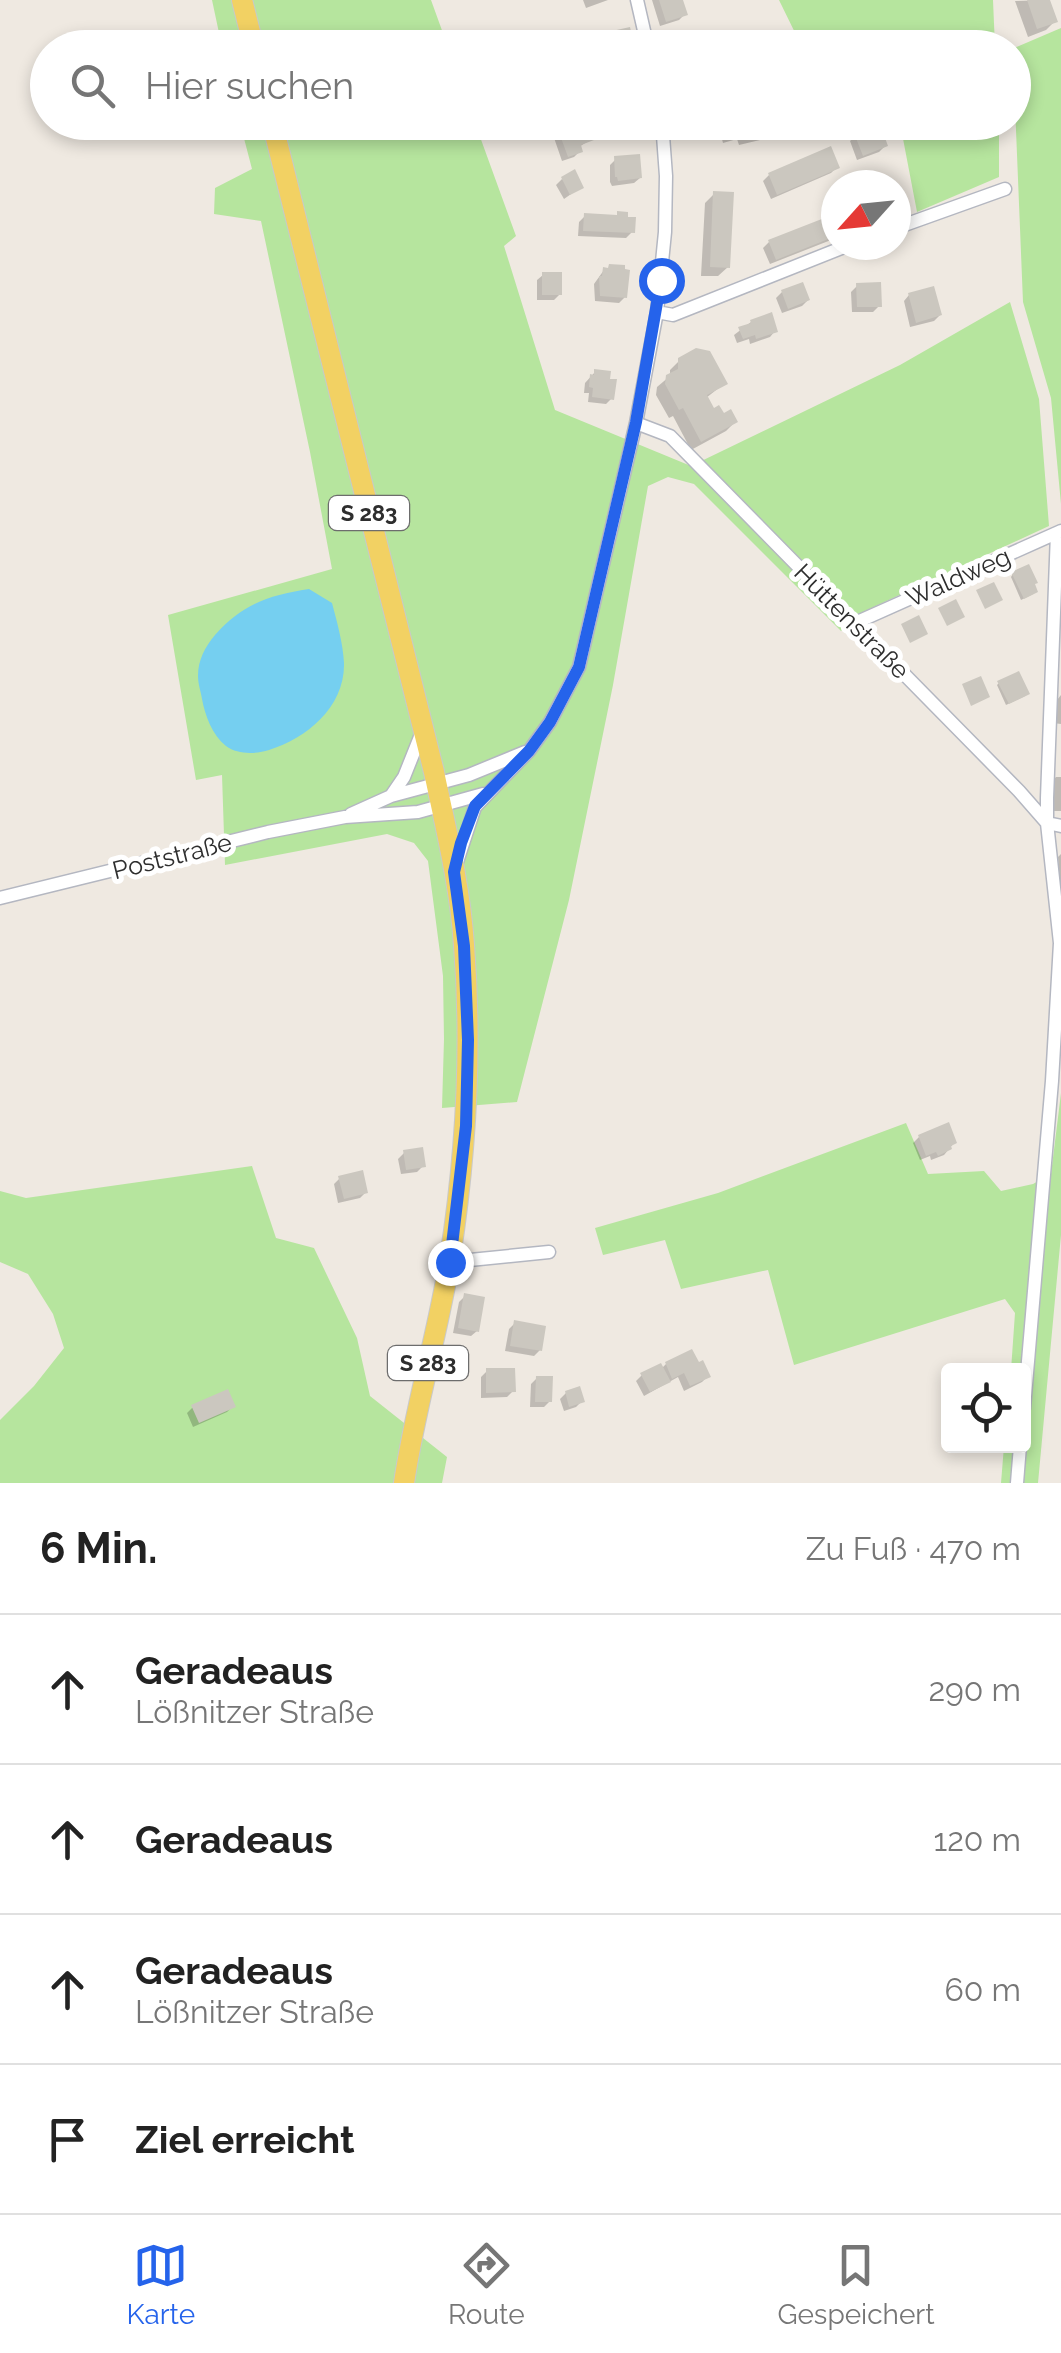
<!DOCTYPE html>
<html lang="de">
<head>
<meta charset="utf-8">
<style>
  body { margin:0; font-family:Raleway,sans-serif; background:#f6f6f6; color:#222 }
  .controls { position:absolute; right:30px; bottom:30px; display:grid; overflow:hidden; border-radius:10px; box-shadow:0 5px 15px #0003 }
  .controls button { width:90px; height:90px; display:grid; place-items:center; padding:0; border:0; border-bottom:2px solid #e0e0e0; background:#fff; color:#222; font:50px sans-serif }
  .compass { position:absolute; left:821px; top:170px; width:90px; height:90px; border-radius:50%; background:#fff; box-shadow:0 5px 15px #0003; rotate:243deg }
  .stop { position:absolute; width:30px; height:30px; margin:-22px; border:8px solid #2563eb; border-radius:50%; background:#fff }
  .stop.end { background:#2563eb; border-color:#fff; box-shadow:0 2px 10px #0008 }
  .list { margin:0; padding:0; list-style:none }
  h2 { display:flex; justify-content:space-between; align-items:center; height:130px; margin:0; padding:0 40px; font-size:42px }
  h2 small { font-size:32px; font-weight:400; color:#767676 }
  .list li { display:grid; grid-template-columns:65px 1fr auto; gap:30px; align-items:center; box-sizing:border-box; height:150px; padding:0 40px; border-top:2px solid #e0e0e0 }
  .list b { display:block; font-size:38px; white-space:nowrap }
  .list p { margin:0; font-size:32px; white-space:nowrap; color:#767676 }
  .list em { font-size:32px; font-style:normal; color:#767676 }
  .icon { flex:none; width:55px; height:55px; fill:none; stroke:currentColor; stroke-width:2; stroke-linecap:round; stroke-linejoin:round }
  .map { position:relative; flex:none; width:1061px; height:1483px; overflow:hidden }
  .search { position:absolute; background:#fff; box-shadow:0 5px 15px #0003; left:30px; right:30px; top:30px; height:110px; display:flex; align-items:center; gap:25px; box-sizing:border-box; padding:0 35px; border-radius:55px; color:#767676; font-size:38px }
  .sheet { height:730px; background:#fff }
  nav { display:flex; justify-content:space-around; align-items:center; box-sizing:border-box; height:140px; border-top:2px solid #e0e0e0; background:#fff; font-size:28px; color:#767676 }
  nav a { display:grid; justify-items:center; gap:5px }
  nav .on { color:#2563eb }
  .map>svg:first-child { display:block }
  .green { fill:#b6e59e }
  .water { fill:#75cff0 }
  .shadow { fill:#0003 }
  .building { fill:#cbc7bf }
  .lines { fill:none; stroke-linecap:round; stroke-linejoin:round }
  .street-casing { stroke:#b4b7c1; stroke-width:15 }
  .primary-casing { stroke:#c9c9c9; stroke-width:22 }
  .street { stroke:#fff; stroke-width:12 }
  .primary { stroke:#f2d163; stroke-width:20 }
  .route { stroke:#2563eb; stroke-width:12 }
  .labels { text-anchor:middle; stroke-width:10; stroke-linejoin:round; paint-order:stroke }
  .shield { fill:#fff; stroke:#6d6d6d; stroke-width:2.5 }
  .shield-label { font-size:22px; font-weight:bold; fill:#2e2e2e }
  .street-label { font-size:25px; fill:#2e2e2e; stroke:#fff }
</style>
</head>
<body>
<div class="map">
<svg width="1061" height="1483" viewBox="0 0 1061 1483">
  <rect width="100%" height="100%" fill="#efe9e1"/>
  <path class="green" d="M212 0H431L448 47H222Z
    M779 0H993L995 47H802Z
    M1061 28V504L1051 398 1023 302 1014 81V48Z
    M240 123H475L516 236 504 246 555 410 691 466 900 365 1010 302 1039 399 1049 526 865 611 841 631 694 484 668 477 648 486 613 685 569 900 517 1102 442 1108 444 1039 443 976 428 861 414 843 387 834 225 865 222 775 196 780 168 615 332 569 310 452 261 221 214 214 215 188 252 169Z
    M900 123H999V177L917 212Z
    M1061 1093V1235L1038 1483H1001L1004 1446H1024V1370H1011L1015 1313 1005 1299 794 1365 768 1270 681 1289 665 1240 603 1255 595 1228 718 1193 906 1123 928 1174 984 1171 1001 1191 1033 1184 1051 1174Z
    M252 1166 276 1238 314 1248 357 1338 370 1396 447 1457 442 1483H0V1420L34 1386 64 1348 53 1314 28 1274 0 1262V1191L26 1198Z"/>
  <path class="water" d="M309 589 332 603C337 622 343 643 344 663 345 707 307 738 269 750 256 754 238 755 226 746 212 735 205 715 202 699 201 692 198 684 198 676 198 660 205 647 215 635 243 604 269 595 309 589Z"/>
  <path class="shadow" d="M583 0H608L586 8Z
    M652 0H681L685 14 679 20 660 26Z
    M1048 0 1055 21 1046 30 1028 37 1015 1Z
    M604 35 633 48H595L594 45Z
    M702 39 704 48H673L675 45Z
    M608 122H635V131L629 137 610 139 606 125Z
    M725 122H768L769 131 760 140 739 145 737 139 723 143 719 128Z
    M558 129 573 131 591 139 579 147 580 151 574 157 562 161 553 135Z
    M856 135 885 146 879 152 857 160 850 141Z
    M616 159 640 178 634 183 612 186 610 182V165Z
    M837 167 831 173 771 199 763 181 769 175Z
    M562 179 581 187 564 199 556 185Z
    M714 194 728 267 718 276H701L705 203Z
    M585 216 632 232 626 238 578 236 579 222Z
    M836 232 831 240 770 264 763 248 769 242Z
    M604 270 625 297 619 303 595 301 594 284Z
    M543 275 560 294 554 300H537V280Z
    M857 286 879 306 873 312H852L851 292Z
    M782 292 808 300 802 306 782 313 776 298Z
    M909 295 940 315 934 321 910 327 904 301Z
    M751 322 775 331 770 337 750 344 749 339 737 343 734 335Z
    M680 360 725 383 706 398 713 411 735 422 726 431 691 450 673 416 669 418 656 395 657 387 670 376V370Z
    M595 372 612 398 606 404 588 402 589 393H584L585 383Z
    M1013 574 1033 594 1021 600 1011 577Z
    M999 683 1025 696 1006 705 997 685Z
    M1061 695V724L1053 723 1057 700Z
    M1056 777H1061V811H1051L1050 783Z
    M1061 854V882H1060L1058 857Z
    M919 1137 954 1143 944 1155 931 1160 930 1156 920 1160 913 1143Z
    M404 1153 423 1166 417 1172 401 1174 398 1159Z
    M340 1178 366 1192 360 1198 338 1203 334 1184Z
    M465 1296 477 1331 471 1336 453 1333 459 1302Z
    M515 1323 540 1350 534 1356 505 1351 509 1329Z
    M691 1353 708 1376 702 1382 684 1391 678 1377 644 1396 636 1381 642 1375 661 1369 666 1364Z
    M487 1371 513 1391 507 1397 481 1398V1377Z
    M537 1378 550 1401 544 1407H530L531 1384Z
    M566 1393 582 1401 576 1407 564 1411 560 1399Z
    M233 1406 227 1412 193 1427 187 1413 193 1407Z"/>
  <path class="building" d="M659 0H683L688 15 666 22Z
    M1027 0H1050L1058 22 1037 29Z
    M630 27 635 48H606L603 33Z
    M572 122 574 128 588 122 594 140 581 145 583 152 568 157 557 127Z
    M611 122H636L637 132 615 134Z
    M729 122H770L772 132 748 137 746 131 732 135Z
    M880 124 888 146 863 156 854 133Z
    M831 146 840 168 777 195 768 173Z
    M640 154 642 178 618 181 617 177H615L614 156Z
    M575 169 584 188 570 195 561 177Z
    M713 191 734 192 730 268 710 267Z
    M617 211 628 212V217H636L635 233 583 231 584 213 617 215Z
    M832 215 836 225V236L776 260 768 240Z
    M609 264 625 265V269L630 270 627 298 600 296 599 276H602L603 267 608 268Z
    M542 272H562V295H542Z
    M803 282 810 300 788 309 781 290Z
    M881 282 882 307H857L856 283Z
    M934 286 942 315 916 323 908 293Z
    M772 312 778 332 756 339 755 335 743 339 738 327 751 323 750 320Z
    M696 348 710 351 728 384 707 395 714 408 719 405 724 413 731 409 738 422 701 442 683 408 679 410 665 384 666 375 678 369V358Z
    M594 369 611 371 610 379H617L614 400 592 397 593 388 589 387 590 374 594 375Z
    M1029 564 1038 583 1035 584 1038 592 1024 599 1011 572Z
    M994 582 1003 600 985 609 976 590Z
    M956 599 965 617 947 626 938 608Z
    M919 615 928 634 910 643 901 624Z
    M1019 671 1030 694 1009 704 997 681Z
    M981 676 990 697 971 706 962 684Z
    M949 1122 957 1143 951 1146 952 1149 938 1156 936 1152 926 1156 918 1135Z
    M423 1147 426 1167 406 1170 403 1150Z
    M363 1170 368 1193 344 1199 338 1176Z
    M464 1293 485 1297 479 1332 458 1328Z
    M514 1320 546 1326 542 1351 510 1346Z
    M692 1349 699 1362 703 1360 711 1377 690 1386 684 1373 672 1379 665 1362Z
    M661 1363 671 1382 650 1392 640 1373Z
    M486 1368H515L516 1392 486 1393Z
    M536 1376H553L552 1402H535Z
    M580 1386 585 1402 569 1407 565 1391Z
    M228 1389 236 1407 199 1423 191 1405Z"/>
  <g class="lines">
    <defs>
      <path id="street" d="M637 0 648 48
        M896 228 1005 189
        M657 312 673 315 849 245
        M636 423 670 436 1019 791 1047 823 1061 826
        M855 623 1061 531
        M391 796 404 777 422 732
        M351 814 391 796 469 775 525 752
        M457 862 475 807 529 751 550 722 579 667 636 423 657 312 665 232 666 176 662 122
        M0 898 268 832 345 817 418 812 483 794
        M450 1262 549 1252
        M1024 1408 1052 1081 1060 943 1047 823V798L1057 533
        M1017 1483 1020 1446"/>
      <path id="primary" d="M242 0 254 48
        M272 122 434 772C446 829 460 886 464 945 472 1049 466 1155 450 1258 438 1334 415 1407 404 1483"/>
    </defs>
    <use href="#street" class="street-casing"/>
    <use href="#primary" class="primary-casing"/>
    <use href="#street" class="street"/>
    <use href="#primary" class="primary"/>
  </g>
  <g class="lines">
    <path class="route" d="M450 1262 466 1126 468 1040 464 946 454 872 461 843 475 806 529 751 550 722 579 667 636 422 661 280"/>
  </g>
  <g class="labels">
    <g class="shield">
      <rect x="329" y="496" width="80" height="34" rx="8"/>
      <rect x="388" y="1346" width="80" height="34" rx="8"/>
    </g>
    <g class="shield-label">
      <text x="369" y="521">S 283</text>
      <text x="428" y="1371">S 283</text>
    </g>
    <g class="street-label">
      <text transform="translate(958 577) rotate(-24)" y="9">Waldweg</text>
      <text transform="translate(852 621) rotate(45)" y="9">Hüttenstraße</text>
      <text transform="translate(172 856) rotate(-14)" y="9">Poststraße</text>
    </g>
  </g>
</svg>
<div class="controls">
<button><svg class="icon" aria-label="locate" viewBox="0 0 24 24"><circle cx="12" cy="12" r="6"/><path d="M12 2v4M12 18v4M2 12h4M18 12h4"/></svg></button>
</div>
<svg class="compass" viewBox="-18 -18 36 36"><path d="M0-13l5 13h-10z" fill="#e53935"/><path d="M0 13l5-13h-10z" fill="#767676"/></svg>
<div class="stop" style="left:661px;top:280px"></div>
<div class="stop end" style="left:450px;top:1262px"></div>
<div class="search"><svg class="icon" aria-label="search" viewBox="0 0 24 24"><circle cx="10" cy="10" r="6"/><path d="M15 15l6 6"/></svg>Hier suchen</div>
</div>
<section class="sheet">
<h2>6 Min.<small>Zu Fuß · 470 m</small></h2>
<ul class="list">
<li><svg class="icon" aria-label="ahead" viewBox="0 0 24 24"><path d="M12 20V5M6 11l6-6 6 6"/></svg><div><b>Geradeaus</b><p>Lößnitzer Straße</p></div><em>290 m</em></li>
<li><svg class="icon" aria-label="ahead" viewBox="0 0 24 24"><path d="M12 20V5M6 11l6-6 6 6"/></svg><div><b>Geradeaus</b></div><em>120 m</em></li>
<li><svg class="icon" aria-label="ahead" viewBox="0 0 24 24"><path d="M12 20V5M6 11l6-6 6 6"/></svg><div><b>Geradeaus</b><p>Lößnitzer Straße</p></div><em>60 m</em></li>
<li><svg class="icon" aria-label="arrive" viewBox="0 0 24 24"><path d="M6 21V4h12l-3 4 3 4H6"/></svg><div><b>Ziel erreicht</b></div></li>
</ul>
</section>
<nav>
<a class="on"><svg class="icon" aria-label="map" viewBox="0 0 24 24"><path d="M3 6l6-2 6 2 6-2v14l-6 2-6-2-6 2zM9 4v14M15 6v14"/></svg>Karte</a>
<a><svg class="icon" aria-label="directions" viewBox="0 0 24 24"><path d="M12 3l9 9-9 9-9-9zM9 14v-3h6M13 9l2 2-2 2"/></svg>Route</a>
<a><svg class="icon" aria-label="saved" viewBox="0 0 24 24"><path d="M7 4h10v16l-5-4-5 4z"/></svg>Gespeichert</a>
</nav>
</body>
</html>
